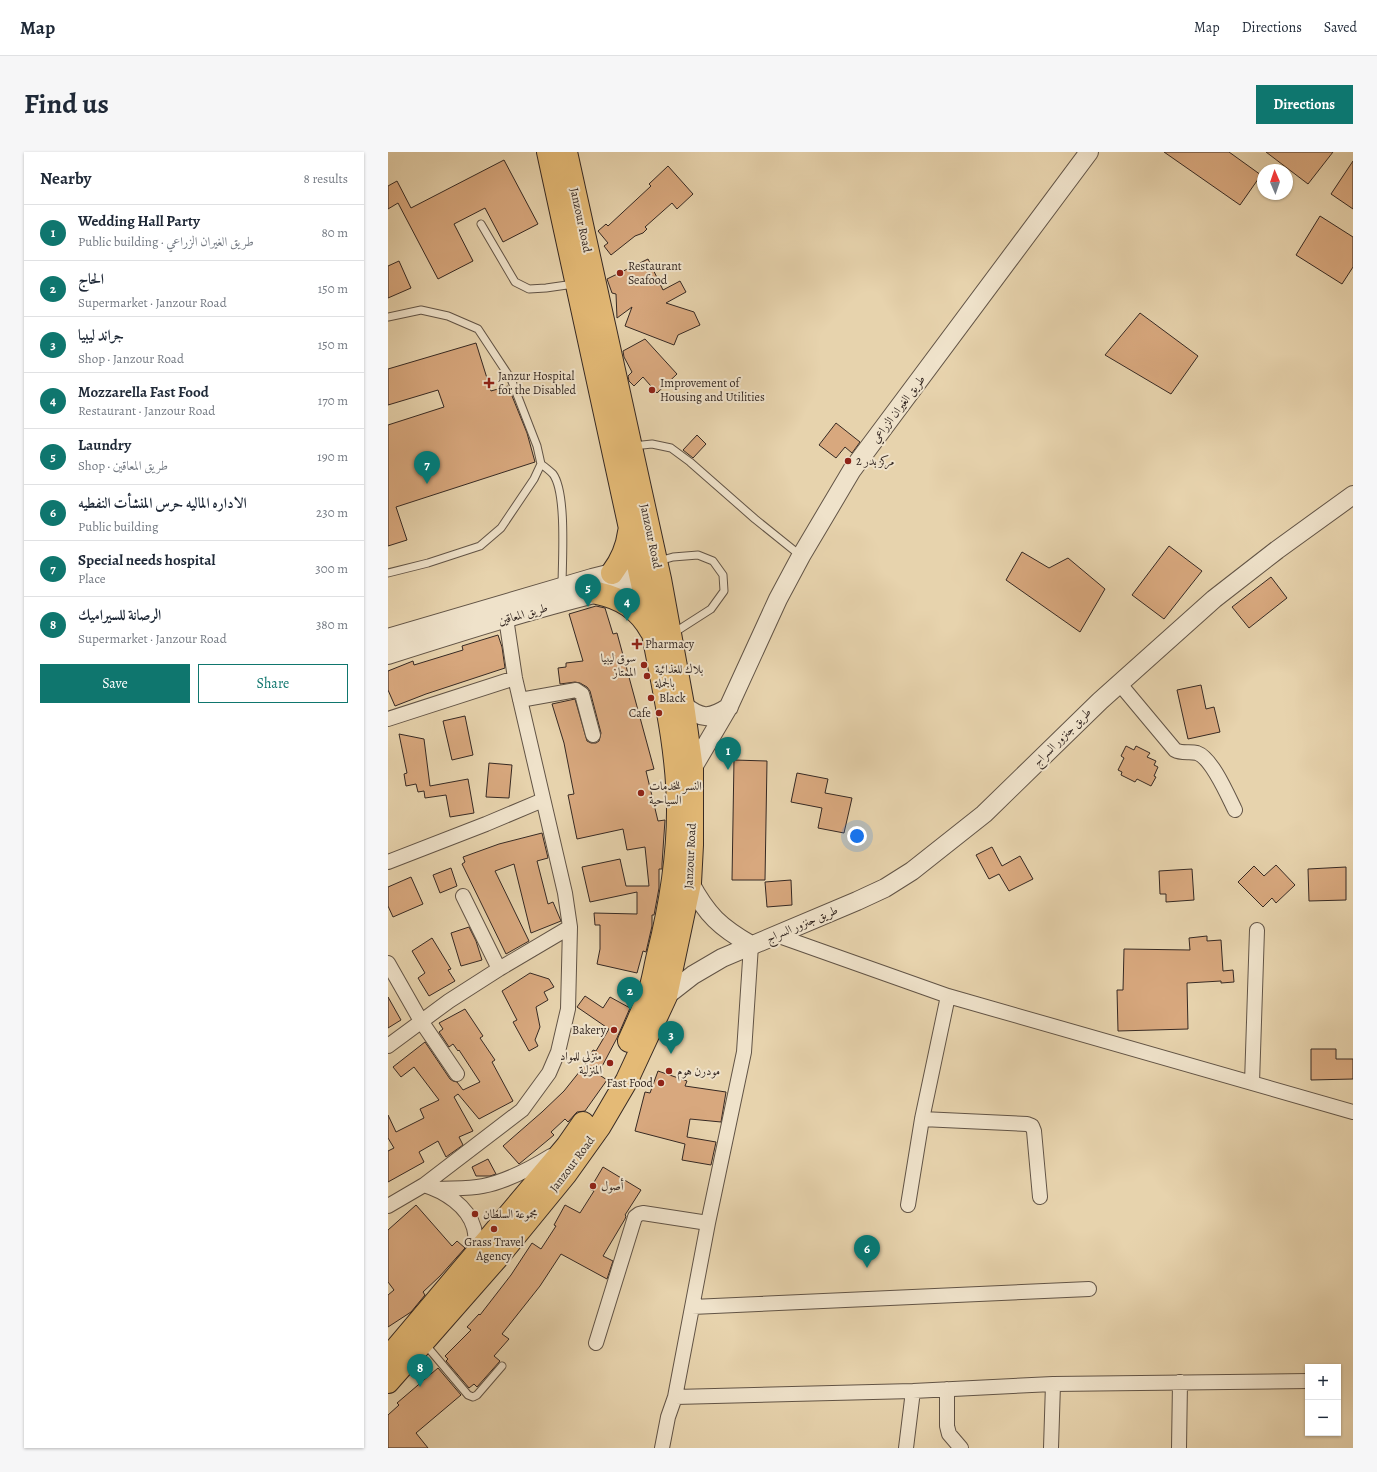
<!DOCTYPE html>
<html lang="en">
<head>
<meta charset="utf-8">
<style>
  body { margin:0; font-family:Alegreya,Amiri,serif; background:#f6f6f7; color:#1f2937 }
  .controls { position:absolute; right:12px; bottom:12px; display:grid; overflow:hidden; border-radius:0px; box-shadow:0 1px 3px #0004 }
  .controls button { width:36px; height:36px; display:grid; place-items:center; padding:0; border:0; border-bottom:1px solid #e0e1e3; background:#fff; color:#1f2937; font:20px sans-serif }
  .compass { position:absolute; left:869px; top:12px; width:36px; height:36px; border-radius:50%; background:#fff; box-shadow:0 1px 3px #0004; rotate:358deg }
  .you { position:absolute; left:469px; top:684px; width:14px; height:14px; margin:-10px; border:3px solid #fff; border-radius:50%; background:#1a73e8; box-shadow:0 0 0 6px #1a73e833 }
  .badge { display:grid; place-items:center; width:26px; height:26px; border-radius:50%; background:#0f766e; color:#fff; font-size:13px; font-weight:700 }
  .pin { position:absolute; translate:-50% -33px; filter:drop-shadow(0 1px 2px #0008) }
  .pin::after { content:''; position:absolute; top:21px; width:14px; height:12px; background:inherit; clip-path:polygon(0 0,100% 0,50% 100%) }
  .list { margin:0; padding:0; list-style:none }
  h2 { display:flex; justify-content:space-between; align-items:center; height:52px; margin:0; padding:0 16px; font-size:17px }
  h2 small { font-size:13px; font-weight:400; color:#747a83 }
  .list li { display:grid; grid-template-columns:26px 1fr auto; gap:12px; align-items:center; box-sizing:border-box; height:56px; padding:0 16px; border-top:1px solid #e0e1e3 }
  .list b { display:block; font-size:15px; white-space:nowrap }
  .list p { margin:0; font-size:13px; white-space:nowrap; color:#747a83 }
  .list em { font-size:13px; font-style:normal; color:#747a83 }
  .actions { display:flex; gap:8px; padding:12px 16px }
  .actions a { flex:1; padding:9px 0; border:1px solid #0f766e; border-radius:0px; text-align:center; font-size:14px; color:#0f766e }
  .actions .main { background:#0f766e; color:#fff }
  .map { position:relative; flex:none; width:965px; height:1296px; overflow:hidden; border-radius:0px }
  header { display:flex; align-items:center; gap:24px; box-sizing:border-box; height:56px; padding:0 20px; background:#fff; border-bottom:1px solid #e0e1e3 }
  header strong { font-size:19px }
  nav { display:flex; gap:22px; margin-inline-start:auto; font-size:14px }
  .intro { display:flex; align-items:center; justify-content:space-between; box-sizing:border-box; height:96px; padding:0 24px }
  h1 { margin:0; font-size:28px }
  .button { padding:10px 18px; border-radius:0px; background:#0f766e; color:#fff; font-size:14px; font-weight:700 }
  main { display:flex; gap:24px; padding:0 24px }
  aside { flex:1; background:#fff; border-radius:0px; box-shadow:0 1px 3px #0004 }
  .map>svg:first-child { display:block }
  .building { fill:#d8a87e; stroke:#362923 }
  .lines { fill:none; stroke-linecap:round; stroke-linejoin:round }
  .service-casing { stroke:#625446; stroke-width:9 }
  .minor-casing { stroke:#625446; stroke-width:16 }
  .tertiary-casing { stroke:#625446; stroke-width:20 }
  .primary-casing { stroke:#362923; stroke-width:24 }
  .service { stroke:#efe2ca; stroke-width:7 }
  .minor { stroke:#efe2ca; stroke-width:14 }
  .tertiary { stroke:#efe2ca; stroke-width:18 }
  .primary { stroke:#e4ba76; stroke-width:22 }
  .poi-dot { fill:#8f2418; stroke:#efe2ca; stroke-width:1.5 }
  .labels { text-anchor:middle; stroke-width:4; stroke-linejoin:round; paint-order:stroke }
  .street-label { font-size:12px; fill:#362923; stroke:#efe2ca }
  .poi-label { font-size:12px; fill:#362923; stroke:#efe2ca; text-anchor:start }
</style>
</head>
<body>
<header>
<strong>Map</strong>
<nav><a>Map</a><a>Directions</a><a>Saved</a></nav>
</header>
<div class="intro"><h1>Find us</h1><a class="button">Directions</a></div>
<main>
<aside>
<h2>Nearby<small>8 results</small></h2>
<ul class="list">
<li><span class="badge">1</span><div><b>Wedding Hall Party</b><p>Public building · طريق الغيران الزراعي</p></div><em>80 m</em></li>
<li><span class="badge">2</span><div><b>الحاج</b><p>Supermarket · Janzour Road</p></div><em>150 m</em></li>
<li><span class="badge">3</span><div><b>جراند ليبيا</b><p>Shop · Janzour Road</p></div><em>150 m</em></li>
<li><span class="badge">4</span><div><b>Mozzarella Fast Food</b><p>Restaurant · Janzour Road</p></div><em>170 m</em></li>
<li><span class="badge">5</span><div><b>Laundry</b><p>Shop · طريق المعاقين</p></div><em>190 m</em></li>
<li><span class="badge">6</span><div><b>الاداره الماليه حرس المنشأت النفطيه</b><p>Public building</p></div><em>230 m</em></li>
<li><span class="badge">7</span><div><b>Special needs hospital</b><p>Place</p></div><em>300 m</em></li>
<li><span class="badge">8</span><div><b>الرصانة للسيراميك</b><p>Supermarket · Janzour Road</p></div><em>380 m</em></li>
</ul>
<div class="actions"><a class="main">Save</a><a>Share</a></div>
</aside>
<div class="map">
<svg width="965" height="1296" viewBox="0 0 965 1296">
  <rect width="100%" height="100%" fill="#e7d3ad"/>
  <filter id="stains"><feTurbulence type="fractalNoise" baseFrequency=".005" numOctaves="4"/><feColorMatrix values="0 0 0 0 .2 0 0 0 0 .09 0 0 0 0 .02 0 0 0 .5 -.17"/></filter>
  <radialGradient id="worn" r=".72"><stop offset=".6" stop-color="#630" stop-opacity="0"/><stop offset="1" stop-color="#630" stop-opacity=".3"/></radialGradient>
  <path class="building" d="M776 0H841L873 23 852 53Z
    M878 0H945L920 32Z
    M116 8 150 72 115 90 97 56 66 72 85 109 50 127 10 51 0 57V34L9 29 23 56Z
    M965 9V57L943 42Z
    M280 14 305 42 289 57 284 51 257 75 259 77 255 81 247 84 223 103 216 94 220 91 210 79 218 72 220 74 263 34 261 32Z
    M932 64 965 85V115L954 132 908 103Z
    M260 107 275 138 292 129 298 140 278 151 306 160 312 173 290 183 286 193 237 174 244 155 229 166 228 142 224 141 219 127Z
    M11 109 23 136 0 146V114Z
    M752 161 810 204 783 242 717 203Z
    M257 187 289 222 269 241 255 225 246 234 241 229 240 224 244 220 236 205 235 199Z
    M88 191 103 239 120 234 139 281 147 310 8 355 19 388 0 394V273L56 255 50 238 0 253V217Z
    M448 271 472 290 464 301 457 295 448 306 431 293Z
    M309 283 318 292 305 306 295 298Z
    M781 394 814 419 776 467 744 443Z
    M634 400 661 416 680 406 717 437 692 480 618 428Z
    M883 425 899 446 861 476 844 455Z
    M208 454 217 456 225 482 229 481 266 617 258 619 270 669 277 668 274 712V717H271V736L269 747 266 763H264V774L258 800 255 799 249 821 209 812 212 797V773H207L206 761 249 762V740L202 750 194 715 232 707 238 734H261L257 695 239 698 235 677 189 687 180 643 186 642 176 591 164 552 187 547 199 589 203 591H208L211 589 213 581 202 539 199 535 192 531 187 530 172 532 170 516 178 515V511L195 509 181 462Z
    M110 483 114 495 117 516 38 542 7 554 0 538V519L25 509 26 513 75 498 74 494Z
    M813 533 818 557 826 555 832 580 800 587 789 538Z
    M77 564 85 603 64 608 55 569Z
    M11 582 36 587 42 634 80 627 86 661 62 665 58 643 37 646 36 639 30 640 28 632 18 634 16 622 19 621Z
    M738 594 746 598 748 594 762 601 759 605 768 609 766 613 770 615 766 624 768 625 763 634 749 627 747 630 733 623 734 620 730 618 736 606 733 604Z
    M346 608 379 609 377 728H344Z
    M101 611 124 613 121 646 98 645Z
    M409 621 440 627 437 641 464 646 456 681 430 676 434 656 403 650Z
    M154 681 160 706 149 709 160 752 165 750 173 769 143 781 126 712 107 719 141 789 118 802 74 712 77 710 75 705 111 692Z
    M604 695 614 714 632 704 645 727 621 739 611 722 601 727 588 703Z
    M888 713 907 733 888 751 884 746 875 755 850 730 866 714 876 724Z
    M958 715V748L921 749 920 717Z
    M63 716 69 734 52 741 45 723Z
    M804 717 806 748 778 750V742H772L771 719Z
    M23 725 35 752 5 765 0 754V735Z
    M403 728 404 753 379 755 377 730Z
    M81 775 88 789 94 808 73 814 63 781Z
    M819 784V789L833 788 835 819 845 818 846 830 833 831V829L799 831 800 877 730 879 729 838H735L736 797 802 798 801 786Z
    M44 786 63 817 60 818 67 829 41 844 30 826 37 821 24 799Z
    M142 821 161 827 166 835 156 840 160 848 148 855 152 875 147 888 150 894 141 899 125 870 129 868 114 839Z
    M197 844 215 856 222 845 242 856 229 886 210 922 219 928 197 959 189 960 180 970 177 967 163 980 166 983 131 1012 115 994 154 960 176 939 196 914 205 898 208 899 221 877 189 855Z
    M0 845 13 868 0 876Z
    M77 857 95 884 92 886 107 908 104 910 125 949 91 967 70 942 66 945 85 979 71 985 75 993 58 1005 50 989 31 1000 36 1010 0 1030V999L6 996 0 986V963L8 980 36 966 32 957 51 948 26 915 13 925 5 915 37 890 62 927 65 929 69 930 75 938 92 930 71 898 70 899 65 892 61 895 51 880 55 877 51 871Z
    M923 897H948V907H965V927L923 928Z
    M270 919 299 929 297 934 338 940 333 970 302 967 299 985 328 990 323 1013 294 1008 297 992 247 979 257 940 262 941Z
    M100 1007 108 1022 102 1024H88L84 1015Z
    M215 1015 253 1038 237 1063 238 1064 237 1067 215 1104 225 1109 219 1127 173 1102 152 1134 114 1182 121 1187 106 1204 112 1209 89 1235 86 1232 81 1236 58 1209 60 1207 57 1204 83 1178 79 1175 91 1162 92 1163 123 1123 144 1091 153 1097 168 1074 166 1073 177 1053 192 1061 206 1039 202 1037Z
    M28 1053 64 1094 69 1089 77 1096 52 1124 35 1140 37 1143 23 1160 0 1175V1143L6 1138 0 1130V1078Z
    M50 1216 73 1243 28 1281 40 1296H0V1263L11 1253 9 1251Z"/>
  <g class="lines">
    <defs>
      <path id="service" d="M93 72 127 130 141 137 158 136 186 132
        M0 165 33 158 60 164 90 177 123 227 149 294 153 312 146 327 113 376 92 394 40 411 0 421
        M245 294 264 292 283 296 302 310 367 367 413 404
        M153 312C157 315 162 319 165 322 179 341 174 410 174 435
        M271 409 285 405 310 403 325 409 335 423 336 439 323 457 284 482
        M37 1192 80 1243 85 1245 89 1243 114 1214"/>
      <path id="minor" d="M731 531 787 598C794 602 802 599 809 601 824 606 840 644 847 658
        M132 548 188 538 194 542 205 583
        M0 567 127 526
        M0 710 98 672 155 648
        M75 744 111 817
        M388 783 560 844 965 960
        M0 811 33 869 69 922
        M0 894 61 849 111 817 182 775
        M864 931 869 778
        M534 967 639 972 644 974 646 979 652 1045
        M36 1033 134 958 161 921 170 900 180 857 182 775 177 741 127 526 118 466
        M49 1037C64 1036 81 1037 95 1034 120 1029 142 1017 163 1004
        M520 1053 534 967 560 844
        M0 1054 36 1033C56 1039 80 1054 86 1076 88 1084 88 1093 88 1101
        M304 1155 701 1137
        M208 1191 247 1065 251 1062 255 1061 320 1071
        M559 1237V1274L561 1282 573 1296
        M287 1245 525 1239 665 1232 920 1229
        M274 1296 280 1265 287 1245 320 1071 356 900 363 793
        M518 1296 525 1239
        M663 1296 665 1232
        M791 1296 792 1230"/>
      <path id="tertiary" d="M0 486 204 426 236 418
        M0 503C88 475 176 447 267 428
        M295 553C313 567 321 568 341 555
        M304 617 341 554 390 447 413 404 464 318 701 0
        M302 731C319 763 332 775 363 793
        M278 844 305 823 334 806 469 749 497 736 524 719 596 662 712 549 826 447 889 398 965 343"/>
      <path id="primary" d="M160 0 265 482C276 540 290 599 290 659 290 708 282 755 270 803 267 815 265 829 261 841 256 857 248 873 241 889
        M224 421C233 409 239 396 241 380
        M209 441C233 446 251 457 263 479
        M0 1206 179 994 195 971
        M0 1230 109 1106 177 1023 212 974 239 928 278 844 302 731 304 693V617L295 553 272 427 178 0"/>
    </defs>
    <use href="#service" class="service-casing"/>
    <use href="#minor" class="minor-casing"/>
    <use href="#tertiary" class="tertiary-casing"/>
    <use href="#primary" class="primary-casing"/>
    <use href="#service" class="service"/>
    <use href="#minor" class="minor"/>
    <use href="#tertiary" class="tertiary"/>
    <use href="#primary" class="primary"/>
  </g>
  <g class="poi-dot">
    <circle cx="232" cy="121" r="4"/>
    <path d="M99 225h4v4h4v4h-4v4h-4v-4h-4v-4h4z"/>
    <circle cx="264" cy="238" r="4"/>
    <circle cx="460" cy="309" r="4"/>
    <path d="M247 486h4v4h4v4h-4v4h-4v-4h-4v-4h4z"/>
    <circle cx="256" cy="513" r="4"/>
    <circle cx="259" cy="524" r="4"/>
    <circle cx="263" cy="546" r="4"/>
    <circle cx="271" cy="561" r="4"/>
    <circle cx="253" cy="641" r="4"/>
    <circle cx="226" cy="878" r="4"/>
    <circle cx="222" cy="911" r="4"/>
    <circle cx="281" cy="919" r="4"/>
    <circle cx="273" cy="931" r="4"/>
    <circle cx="205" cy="1034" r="4"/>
    <circle cx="87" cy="1062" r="4"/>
    <circle cx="106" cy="1077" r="4"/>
  </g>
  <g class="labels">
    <g class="street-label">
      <text transform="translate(193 68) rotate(78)" y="4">Janzour Road</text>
      <text transform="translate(510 257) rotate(-53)" y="4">طريق الغيران الزراعي</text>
      <text transform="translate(263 384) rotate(78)" y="4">Janzour Road</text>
      <text transform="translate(135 462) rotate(-16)" y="4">طريق المعاقين</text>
      <text transform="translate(674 585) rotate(-45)" y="4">طريق جنزور السراج</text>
      <text transform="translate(302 704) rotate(-87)" y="4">Janzour Road</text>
      <text transform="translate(414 772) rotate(-23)" y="4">طريق جنزور السراج</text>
      <text transform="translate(184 1012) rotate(-53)" y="4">Janzour Road</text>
    </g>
    <g class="poi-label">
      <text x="240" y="118">Restaurant<tspan x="240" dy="14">Seafood</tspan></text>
      <text x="110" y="228">Janzur Hospital<tspan x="110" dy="14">for the Disabled</tspan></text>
      <text x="272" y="235">Improvement of<tspan x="272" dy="14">Housing and Utilities</tspan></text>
      <text x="468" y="313">مركز بدر 2</text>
      <text x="257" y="496">Pharmacy</text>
      <text x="248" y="510" text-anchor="end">سوق ليبيا<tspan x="248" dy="14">الممتاز</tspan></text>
      <text x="267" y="521">بلاك للغذائية<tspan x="267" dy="14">بالجملة</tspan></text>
      <text x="271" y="550">Black</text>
      <text x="263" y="565" text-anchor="end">Cafe</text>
      <text x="261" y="638">النسر للخدمات<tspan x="261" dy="14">السياحية</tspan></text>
      <text x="218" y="882" text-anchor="end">Bakery</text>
      <text x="214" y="908" text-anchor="end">منزلي للمواد<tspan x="214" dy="14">المنزلية</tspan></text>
      <text x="289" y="923">مودرن هوم</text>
      <text x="265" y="935" text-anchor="end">Fast Food</text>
      <text x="213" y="1038">أصول</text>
      <text x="95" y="1066">مجموعة السلطان</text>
      <text x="106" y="1094" text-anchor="middle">Grass Travel<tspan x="106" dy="14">Agency</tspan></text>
    </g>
  </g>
  <rect width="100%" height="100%" filter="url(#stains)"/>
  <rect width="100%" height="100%" fill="url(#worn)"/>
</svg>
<div class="controls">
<button>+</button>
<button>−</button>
</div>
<svg class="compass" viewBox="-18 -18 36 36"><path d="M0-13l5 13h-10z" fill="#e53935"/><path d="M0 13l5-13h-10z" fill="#747a83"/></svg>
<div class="you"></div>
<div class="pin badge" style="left:340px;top:618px">1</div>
<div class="pin badge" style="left:242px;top:858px">2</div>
<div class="pin badge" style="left:283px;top:902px">3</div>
<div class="pin badge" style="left:239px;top:469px">4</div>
<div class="pin badge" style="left:200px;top:455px">5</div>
<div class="pin badge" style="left:479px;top:1116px">6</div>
<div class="pin badge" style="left:39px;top:332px">7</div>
<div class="pin badge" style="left:32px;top:1235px">8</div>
</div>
</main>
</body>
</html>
